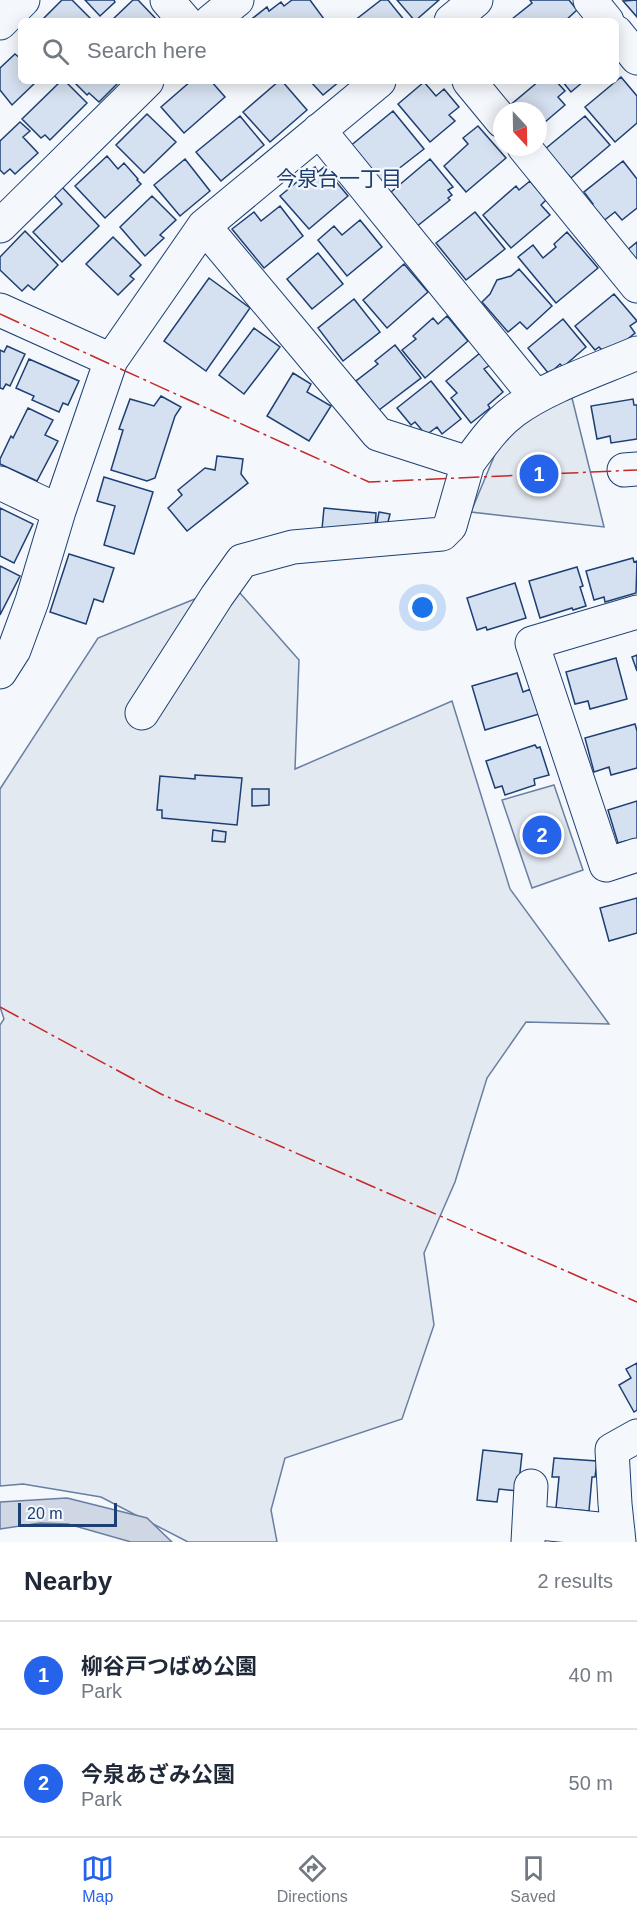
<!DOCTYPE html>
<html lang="en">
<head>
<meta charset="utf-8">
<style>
  body { margin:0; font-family:Arial,"Noto Sans JP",sans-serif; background:#f2f2f3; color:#1f2937 }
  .compass { position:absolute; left:493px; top:102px; width:54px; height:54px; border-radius:50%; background:#fff; box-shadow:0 3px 15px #0003; rotate:158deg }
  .scale { position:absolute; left:18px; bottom:15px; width:99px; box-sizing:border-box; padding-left:6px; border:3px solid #1d3f73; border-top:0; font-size:16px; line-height:21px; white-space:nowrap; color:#1d3f73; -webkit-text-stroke:4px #f4f7fb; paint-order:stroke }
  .you { position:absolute; left:423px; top:608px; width:21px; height:21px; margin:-15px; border:4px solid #fff; border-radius:50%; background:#1a73e8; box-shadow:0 0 0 9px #1a73e833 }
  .badge { display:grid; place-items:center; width:39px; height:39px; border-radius:50%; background:#2563eb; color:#fff; font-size:20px; font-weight:700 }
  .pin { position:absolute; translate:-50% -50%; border:3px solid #fff; box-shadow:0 2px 6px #0006 }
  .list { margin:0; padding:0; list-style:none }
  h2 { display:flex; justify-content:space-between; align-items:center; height:78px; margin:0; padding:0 24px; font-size:26px }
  h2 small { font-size:20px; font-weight:400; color:#747a83 }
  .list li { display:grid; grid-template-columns:39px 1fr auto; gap:18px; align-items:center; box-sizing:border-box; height:108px; padding:0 24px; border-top:2px solid #e0e1e3 }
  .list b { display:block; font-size:22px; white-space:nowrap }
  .list p { margin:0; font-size:20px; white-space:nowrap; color:#747a83 }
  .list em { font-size:20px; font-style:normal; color:#747a83 }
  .icon { flex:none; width:33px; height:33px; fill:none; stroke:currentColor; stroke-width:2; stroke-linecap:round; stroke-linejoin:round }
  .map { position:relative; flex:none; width:637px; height:1542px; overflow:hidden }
  .search { position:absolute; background:#fff; box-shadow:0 3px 15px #0003; left:18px; right:18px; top:18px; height:66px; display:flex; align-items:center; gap:15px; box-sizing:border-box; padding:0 21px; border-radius:9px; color:#747a83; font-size:22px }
  .sheet { height:294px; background:#fff }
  nav { display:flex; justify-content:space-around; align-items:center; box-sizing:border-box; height:84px; border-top:2px solid #e0e1e3; background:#fff; font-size:16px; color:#747a83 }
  nav a { display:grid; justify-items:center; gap:3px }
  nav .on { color:#2563eb }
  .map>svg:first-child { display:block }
  .green { fill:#e3e9f0; stroke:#687fa3; stroke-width:1.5 }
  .water { fill:#cfd7e4; stroke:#687fa3; stroke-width:1.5 }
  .building { fill:#d5e0f0; stroke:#1d3f73; stroke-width:1.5 }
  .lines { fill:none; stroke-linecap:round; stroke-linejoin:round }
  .minor-casing { stroke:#1d3f73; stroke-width:35 }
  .minor { stroke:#f4f7fb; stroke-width:33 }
  .power { stroke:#c62828; stroke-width:1.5; stroke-dasharray:21 4.5 3 4.5; stroke-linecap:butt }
  .labels { text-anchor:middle; stroke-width:4.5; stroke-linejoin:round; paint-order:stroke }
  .neighbourhood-label { font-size:21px; fill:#1d3f73; stroke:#f4f7fb }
</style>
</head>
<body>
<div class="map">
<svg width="637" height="1542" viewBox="0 0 637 1542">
  <rect width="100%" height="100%" fill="#f4f7fb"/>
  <path class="green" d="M571 394 604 527 471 512 503 435Z
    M232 584 299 660 295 769 452 701 510 889 609 1024 526 1022 487 1078 455 1182 424 1253 434 1325 402 1419 285 1458 271 1510 277 1542H188L101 1497 23 1484 0 1486V1025L4 1019 0 1007V789L98 638Z
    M554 785 583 870 532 888 502 800Z"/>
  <path class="water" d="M67 1498 147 1518 172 1542H131L68 1524 40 1523 0 1529V1502Z"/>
  <path class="building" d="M62 0H72L92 20 41 21Z
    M85 0H114L115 2 100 16Z
    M133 0H138L158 21H111Z
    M292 0H310L324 19 321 21H255L253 18 267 7 269 11 281 2 284 6Z
    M381 0H388L405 21H354Z
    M397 0H439L415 21Z
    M530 0H569L577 10 565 21H514L512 19 532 3Z
    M637 0V17L623 1Z
    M15 54 21 59V81H37L12 105 0 90V68Z
    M621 77 637 96V123L615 142 585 107Z
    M61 81H65L87 103 50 140 45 135 41 138 22 119Z
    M73 81H120L99 102 89 93 87 95Z
    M191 81H211L225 97 184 133 161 107Z
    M279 81H282L307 110 270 142 243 112Z
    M310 81H340L323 95Z
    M539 81H556L565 91 558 97 565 105 538 128V111H512L508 107Z
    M562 81H584L571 92Z
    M424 82 436 96 444 89 459 107 449 115 455 121 430 142 398 104Z
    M393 111 424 149 379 184 349 147Z
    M147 114 176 142 144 173 116 145Z
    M240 116 264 145 221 181 196 152Z
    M585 116 610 145 571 178 545 149Z
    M20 122 30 131 23 137 38 153 15 174 10 169 4 174 0 170V141Z
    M478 126 506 158 466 192 444 166 468 144 463 138Z
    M107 156 118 169 124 163 138 179 137 180 141 184 105 218 75 186Z
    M185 159 210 191 180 216 154 185Z
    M430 159 453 187 448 190 452 195 448 198 450 200 416 227 404 213 406 210 391 192Z
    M623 161 637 179V208L622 220 615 212 602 222 590 208 593 204 584 192Z
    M315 167 318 172 324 167 348 196 309 229 280 196Z
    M530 181 546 200 541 205 550 215 511 248 483 215 516 186 519 190Z
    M61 186 99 226 62 262 33 232 62 204 53 194Z
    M152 196 176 220 160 235 164 238 145 256 120 227Z
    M280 206 303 236 264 268 232 229 254 212 261 221Z
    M475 212 505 249 466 280 436 243Z
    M360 220 382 247 347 276 318 240 334 226 342 235Z
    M25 231 58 265 34 290 28 285 22 291 0 270V257Z
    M567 232 598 268 556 303 518 257 533 245 543 258 556 247 554 244Z
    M113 237 141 265 130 276 134 279 118 295 86 264Z
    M637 242V264L626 251Z
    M318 253 343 284 312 309 287 279Z
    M404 264 428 292 387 328 363 300Z
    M519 269 552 306 527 329 520 322 508 332 482 302 490 294 497 280 511 276Z
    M209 278 250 308 206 371 164 341Z
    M614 294 637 321 630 326 635 333 613 351H603L599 347 595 350 575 326Z
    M354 299 380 332 343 361 318 328Z
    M447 316 468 341 425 378 402 350 416 339 413 336 433 318 438 324Z
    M563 319 586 347 563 367 560 364 549 374 528 348Z
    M254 328 280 347 244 394 219 375Z
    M395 345 421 378 379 410 356 381 378 364 375 361Z
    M7 346 25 354 10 386 6 384 3 389 0 388V350L4 352Z
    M480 353 490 365 484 369 503 392 488 405 490 408 471 423 451 398 457 393 446 381Z
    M29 359 79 381 68 405 63 403 59 412 32 400 34 396 16 388Z
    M293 373 311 384 307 392 331 406 309 441 267 416Z
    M431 381 461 419 442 434 437 427 426 435 415 422 411 425 397 408Z
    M161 396 181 407 175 416 155 478 147 481 111 470 123 430 119 429 130 399 154 406Z
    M633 399 634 405H637V439L611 443 610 436 597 439 591 406Z
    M28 408 53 420 45 435 58 441 37 481 0 464V459L11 436 13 438Z
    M217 456 243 459 241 474 248 483 187 531 168 508 182 495 178 490 205 468 215 470Z
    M104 477 153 492 134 554 104 545 115 506 97 501Z
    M0 508 33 524 14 563 0 556Z
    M324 508 376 513 375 530 322 529Z
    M379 512 390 514 387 526 377 523Z
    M69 554 114 568 103 602 94 599 86 624 50 612Z
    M633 558 634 562 637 561 636 593 605 602 604 597 594 600 586 571Z
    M0 566 20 576 0 615Z
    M577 567 583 586 580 587 586 606 573 610 572 608 540 618 529 581Z
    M515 583 526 618 487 630 486 627 477 630 467 598Z
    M637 655V671L632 657Z
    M616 658 627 699 590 709 588 701 575 704 566 672Z
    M517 673 523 692 531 689 539 714 485 730 472 686Z
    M635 724 637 731V768L611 775 609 767 594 772 585 738Z
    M535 745 537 748 540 747 549 775 534 779 535 785 505 795 502 786 495 788 486 761Z
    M195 775 242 778 237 825 162 818V810H157L160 776 195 779Z
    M252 789H269V805L252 806Z
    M637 801V841L627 844 626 841 618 843 608 810Z
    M213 830 226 832 225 842 212 841Z
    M637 898V933L609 941 600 908Z
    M637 1363V1410L634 1412 619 1385 631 1378 626 1369Z
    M483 1450 522 1454 518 1491 499 1489 497 1502 477 1500Z
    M554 1458 597 1461 595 1477H592L589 1511 556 1508 559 1477H552Z"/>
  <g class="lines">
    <defs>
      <path id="minor" d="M167 0 185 21
        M590 0 607 21
        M211 21 237 0
        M451 21 476 0
        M0 23 23 0
        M616 32 637 58
        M469 81 502 121
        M319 130 536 397
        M524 147 637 286
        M0 226 147 81
        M204 226 378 434 468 463C482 444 495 425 514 411 546 387 600 369 637 353
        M0 310 111 360
        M624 470 637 469
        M0 483 59 511
        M637 612 532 643 606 865 637 855
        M0 672 14 650 32 601 59 511 111 360 204 226 379 81
        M142 713 217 596 242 561 293 547 442 534 450 526 468 463
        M530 1522 618 1531
        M528 1542 531 1486
        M619 1542 615 1504 612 1450 637 1436"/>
    </defs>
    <use href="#minor" class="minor-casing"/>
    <use href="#minor" class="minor"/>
    <path class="power" d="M0 314 369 482 637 470
      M0 1007 161 1094 637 1302"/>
  </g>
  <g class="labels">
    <g class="neighbourhood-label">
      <text x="339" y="186">今泉台一丁目</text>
    </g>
  </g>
</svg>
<svg class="compass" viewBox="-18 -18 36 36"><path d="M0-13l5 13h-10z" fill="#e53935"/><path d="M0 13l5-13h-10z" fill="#747a83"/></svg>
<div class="scale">20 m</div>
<div class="you"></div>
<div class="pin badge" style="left:539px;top:474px">1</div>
<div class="pin badge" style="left:542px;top:835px">2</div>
<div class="search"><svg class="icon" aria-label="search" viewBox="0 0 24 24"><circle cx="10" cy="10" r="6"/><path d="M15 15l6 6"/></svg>Search here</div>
</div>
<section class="sheet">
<h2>Nearby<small>2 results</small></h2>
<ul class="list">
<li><span class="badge">1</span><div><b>柳谷戸つばめ公園</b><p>Park</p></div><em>40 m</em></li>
<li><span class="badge">2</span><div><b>今泉あざみ公園</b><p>Park</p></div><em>50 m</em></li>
</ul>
</section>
<nav>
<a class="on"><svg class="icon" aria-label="map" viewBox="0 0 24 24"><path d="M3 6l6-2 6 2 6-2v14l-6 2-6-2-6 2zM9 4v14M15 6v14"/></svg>Map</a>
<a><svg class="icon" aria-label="directions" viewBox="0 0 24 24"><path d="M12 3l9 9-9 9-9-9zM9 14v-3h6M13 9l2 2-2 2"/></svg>Directions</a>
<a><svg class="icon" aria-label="saved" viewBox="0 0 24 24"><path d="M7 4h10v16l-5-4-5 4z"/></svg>Saved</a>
</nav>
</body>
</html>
